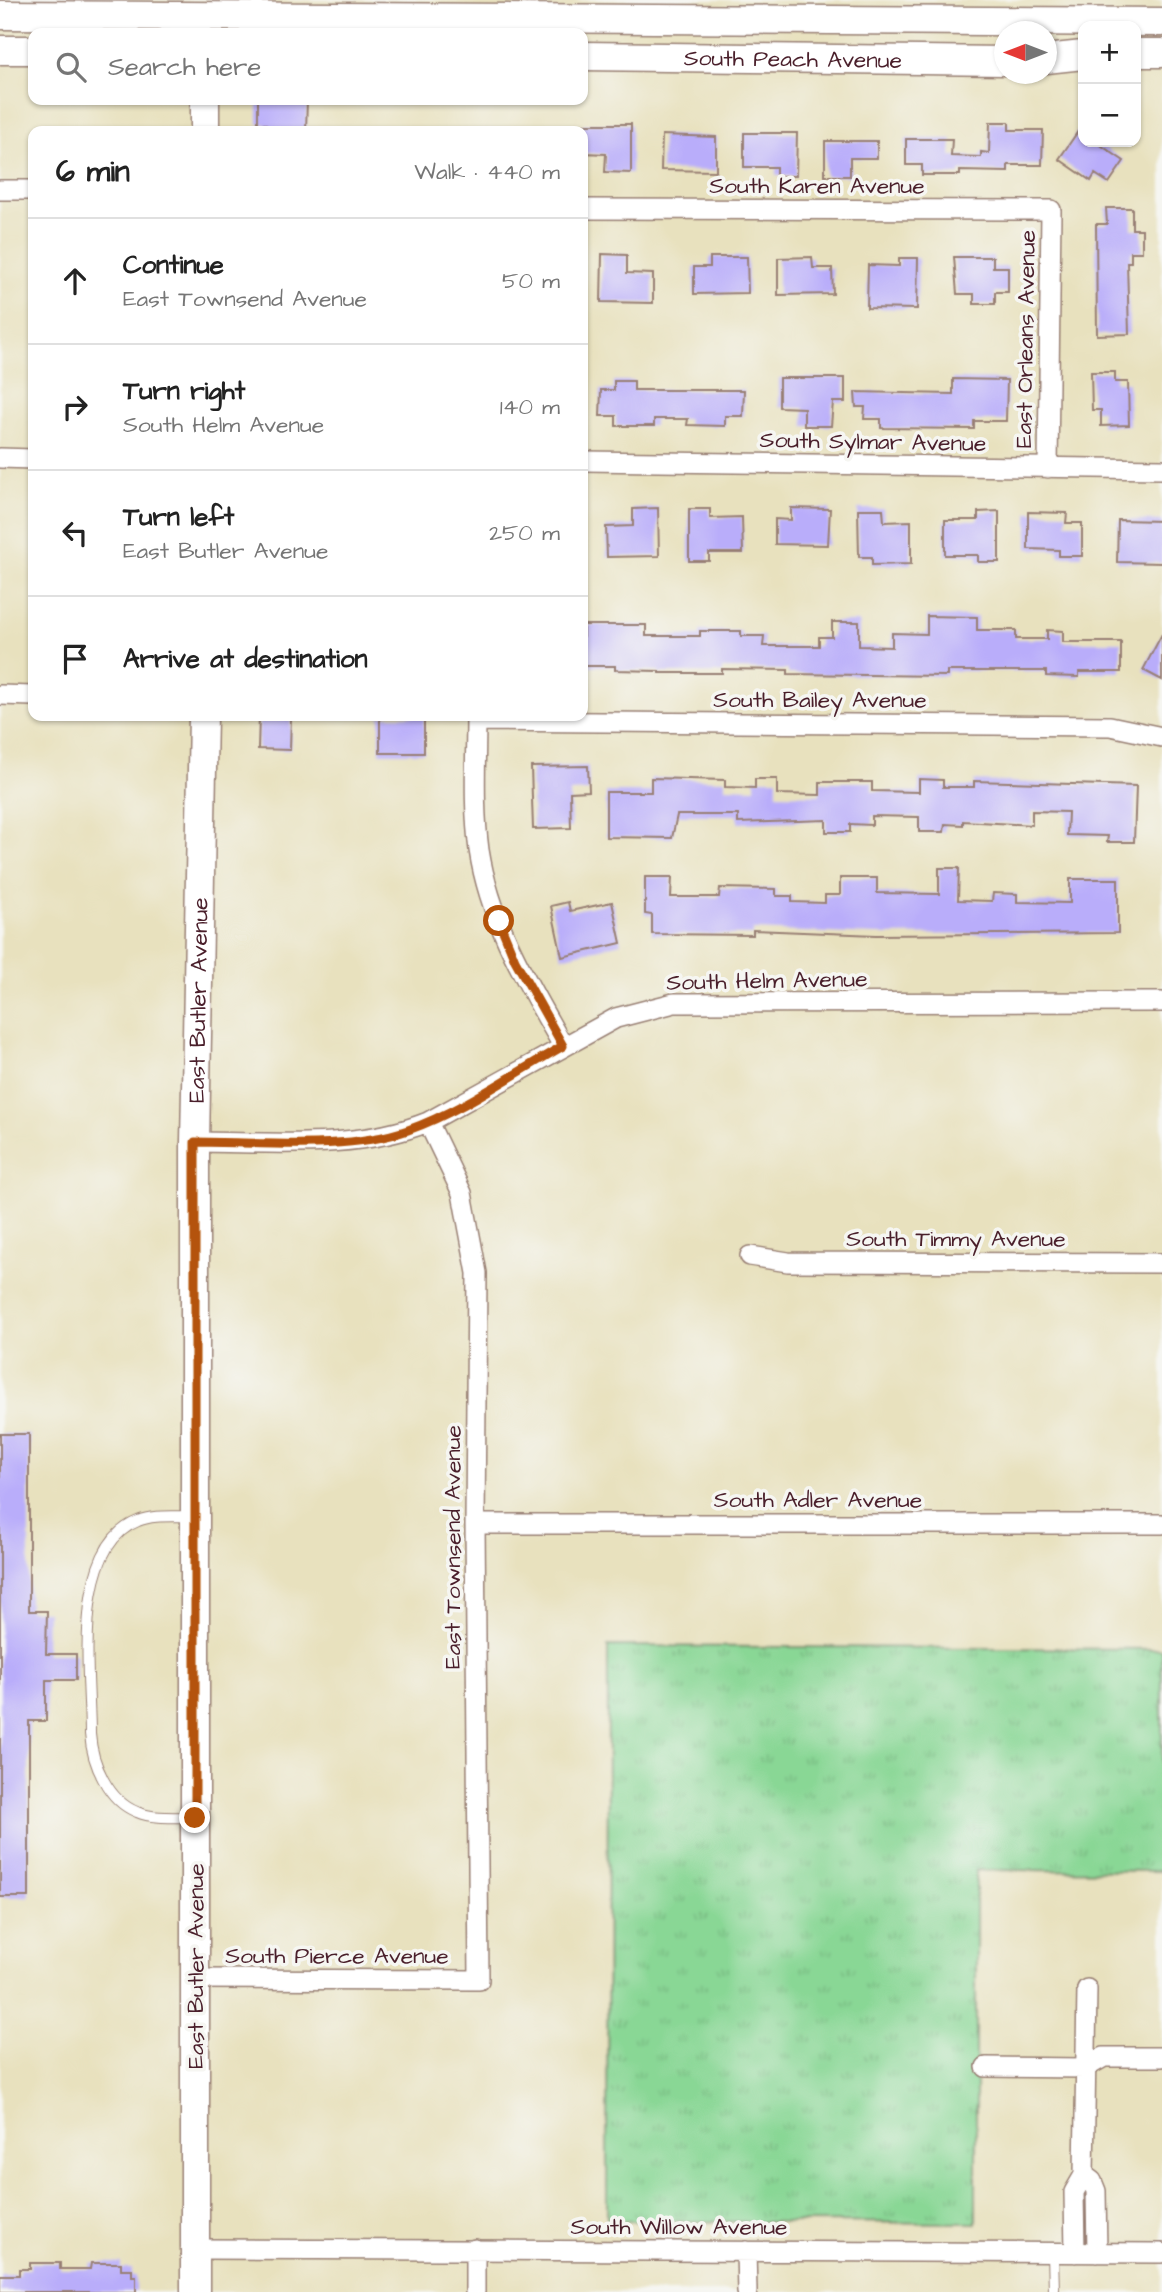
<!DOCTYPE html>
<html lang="en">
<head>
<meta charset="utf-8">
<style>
  body { margin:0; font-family:"Architects Daughter",sans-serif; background:#f6f6f6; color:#222 }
  .controls { position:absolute; right:21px; top:21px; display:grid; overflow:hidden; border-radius:14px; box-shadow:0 2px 5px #0004 }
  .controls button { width:63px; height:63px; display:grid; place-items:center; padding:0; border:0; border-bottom:2px solid #e0e0e0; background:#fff; color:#222; font:35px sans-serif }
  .compass { position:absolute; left:994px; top:21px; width:63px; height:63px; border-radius:50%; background:#fff; box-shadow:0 2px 5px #0004; rotate:270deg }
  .stop { position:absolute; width:21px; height:21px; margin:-16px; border:5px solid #b45309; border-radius:50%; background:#fff }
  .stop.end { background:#b45309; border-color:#fff; box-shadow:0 2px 7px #0008 }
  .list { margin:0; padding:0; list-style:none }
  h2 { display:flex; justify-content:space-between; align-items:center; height:91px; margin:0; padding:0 28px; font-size:30px }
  h2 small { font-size:23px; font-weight:400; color:#767676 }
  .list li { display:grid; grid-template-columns:46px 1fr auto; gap:21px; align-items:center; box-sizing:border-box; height:126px; padding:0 28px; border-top:2px solid #e0e0e0 }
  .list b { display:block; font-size:26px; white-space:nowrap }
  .list p { margin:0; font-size:23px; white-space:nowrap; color:#767676 }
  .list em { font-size:23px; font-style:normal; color:#767676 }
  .icon { flex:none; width:38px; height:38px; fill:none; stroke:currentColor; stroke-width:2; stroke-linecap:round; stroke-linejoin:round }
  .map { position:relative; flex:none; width:1162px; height:2292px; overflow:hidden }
  .search { position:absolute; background:#fff; box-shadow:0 2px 5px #0004; left:28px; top:28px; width:560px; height:77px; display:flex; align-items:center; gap:18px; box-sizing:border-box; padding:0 24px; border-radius:14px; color:#767676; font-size:26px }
  .panel { position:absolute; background:#fff; box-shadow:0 2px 5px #0004; left:28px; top:126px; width:560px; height:595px; border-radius:14px }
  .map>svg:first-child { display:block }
  .grass { fill:url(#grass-tufts); stroke:#6a7b60; stroke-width:2 }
  .building { fill:#b9adfa }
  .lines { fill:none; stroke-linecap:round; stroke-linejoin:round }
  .lane-casing { stroke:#998074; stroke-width:12 }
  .street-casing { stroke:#998074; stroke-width:22 }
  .secondary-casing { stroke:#998074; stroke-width:31 }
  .lane { stroke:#fff; stroke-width:10 }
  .street { stroke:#fff; stroke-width:19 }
  .secondary { stroke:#fff; stroke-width:28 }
  .route { stroke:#b45309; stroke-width:9 }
  .labels { text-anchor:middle; stroke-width:7; stroke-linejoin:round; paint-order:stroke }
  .street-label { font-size:23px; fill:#4a1f2b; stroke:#f6f6f2 }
</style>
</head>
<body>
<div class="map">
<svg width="1162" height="2292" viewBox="0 0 1162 2292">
  <defs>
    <pattern id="grass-tufts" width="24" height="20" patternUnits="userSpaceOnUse" patternTransform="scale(1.75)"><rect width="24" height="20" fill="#89d795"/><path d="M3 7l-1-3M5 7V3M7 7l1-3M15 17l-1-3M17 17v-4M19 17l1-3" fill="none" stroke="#78b881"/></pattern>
  </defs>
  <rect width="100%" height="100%" fill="#f6f6f2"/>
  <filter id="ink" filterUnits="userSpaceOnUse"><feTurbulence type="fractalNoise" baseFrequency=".0143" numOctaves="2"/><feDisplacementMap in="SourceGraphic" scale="14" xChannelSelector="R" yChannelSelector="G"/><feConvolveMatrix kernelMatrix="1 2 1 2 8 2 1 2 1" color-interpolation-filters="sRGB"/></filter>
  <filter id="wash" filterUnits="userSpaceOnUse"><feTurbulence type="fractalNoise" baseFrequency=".00686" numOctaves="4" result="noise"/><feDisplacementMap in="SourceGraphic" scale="28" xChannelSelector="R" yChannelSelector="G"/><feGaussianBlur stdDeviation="1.57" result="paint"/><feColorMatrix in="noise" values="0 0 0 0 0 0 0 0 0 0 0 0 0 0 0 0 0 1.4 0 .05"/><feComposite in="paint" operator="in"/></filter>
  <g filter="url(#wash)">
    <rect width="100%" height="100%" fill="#e8e1be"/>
    <path class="grass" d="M608 1646 1162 1649V1871L976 1870V2223L607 2221Z"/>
    <g id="blocks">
      <path class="building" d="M258 100H307L306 131H266V124H258Z
        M990 122H1009V130H1043L1042 165H1008V172L960 171V175H922V165H906V139H952L951 156 981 157V152L989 153Z
        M583 124H631V173L605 172 606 154 583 153Z
        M1083 124V142H1096L1124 161 1109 183 1095 174 1091 181 1059 159Z
        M744 133H797L796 176H776V167H744Z
        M662 135 716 137V171L661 170Z
        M825 141H877V158H850V176H825Z
        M1106 208H1132V229H1142V252H1131V262H1127L1129 334 1097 335 1096 224H1107Z
        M602 254 627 255V273L653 274V303L601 302Z
        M710 257H747L748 293 694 294V267H710Z
        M812 257 813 268H832L833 294 778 295V258Z
        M954 257H993V267H1008V292H995V304H974V294H957Z
        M899 258H918L917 309 867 308 868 265 899 266Z
        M1091 372H1115V382H1128L1129 425 1101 426V410H1092Z
        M779 378H845V402H833L831 426H804V408L779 407Z
        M953 379 1007 380 1006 421H974V429L881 428V419H864L865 407H856L855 392 953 394Z
        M614 381H634V390H744L743 416H725V426L687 425 688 419H654V426H616V416H600L601 390H614Z
        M658 508 659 556 607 557 606 527 633 526V509Z
        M791 508 830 509 828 545 775 544V519L791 520Z
        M689 509H710V518L742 517 743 553H709V561H689Z
        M858 509H883L884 522 911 521V564L872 565V557H859Z
        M999 511V562H978V555H945V520H978V512Z
        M1028 512 1067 513 1066 523H1082V556H1059V550L1028 549Z
        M1118 520 1162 521V563L1117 562Z
        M927 616 977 617V630H1016V639H1047V630L1063 631V642H1121V672H1079V677L1046 676V671H947V676L788 674V670L722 669V673H659V671L615 670V666H583V625H646V636H700V631H741V636H764L763 646H819V637H832V622H859V646L892 647V633L927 634Z
        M1162 634V680L1143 670Z
        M259 716H291L290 750 258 749Z
        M380 716H424V753H380Z
        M588 766 589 791 570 792 571 828 533 829 531 767Z
        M651 778 725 780V787L755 788V779H777V794L820 795V782H872V791L919 792V779L943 780V787H974V781L1136 786 1134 842H1107L1108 836 1067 835 1068 812 1032 811V825L963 821V825L945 824 944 832H919V817L872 816V825L850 824V832H826V820L738 823V815H677L672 838 606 837V792H651Z
        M939 868H959L958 900 992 901 993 893 1017 894V902L1070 903V879H1118V933L876 935 753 930V935L652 934V915L645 914V877H672L671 897H719L720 888 776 889V896H792V902L825 903V895H840V878H877V893L939 894Z
        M568 902 570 911 612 902 621 943 562 957 551 906Z
        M0 1434H29V1611H47L46 1654H76V1680H46V1721H29V1897H0Z
        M30 2263H60V2269H90L91 2263H121V2269H132V2276H136V2292H0V2275H19V2269H30Z"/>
    </g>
  </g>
  <g filter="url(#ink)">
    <use href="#blocks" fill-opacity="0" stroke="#998074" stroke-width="2"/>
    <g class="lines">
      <defs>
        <path id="lane" d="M191 1516C174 1517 154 1514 138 1521 71 1547 90 1676 90 1734 92 1763 108 1801 137 1812 153 1819 175 1817 193 1817
          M1053 2252 1054 2292"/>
        <path id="street" d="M0 190H33
          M583 209 1051 210 1048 468
          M0 458 33 459
          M583 461 1162 469
          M0 695 33 696
          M476 716C476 760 473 806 479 850 490 922 528 984 563 1046
          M476 721 1110 726 1162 737
          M195 1142C273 1142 355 1151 428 1122L616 1018 674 1003 1162 1002
          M750 1256 788 1262 1162 1263
          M475 1524H1162
          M195 1979 479 1980 475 1524 477 1273 462 1193 428 1122
          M986 2067 1085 2068 1104 2057H1162
          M1084 2175 1092 2181 1096 2191 1097 2253
          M195 2249 1162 2253
          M475 2249V2292
          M746 2251 747 2292
          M1075 2253 1074 2192 1084 2175 1087 1989"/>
        <g id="secondary">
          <path d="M0 15 1162 22"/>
          <path d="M0 50H33"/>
          <path d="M1136 53H1162"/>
          <path id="s1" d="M583 56 1004 61"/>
          <path d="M1046 59 1083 55"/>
          <path d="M205 131V100"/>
          <path id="s2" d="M195 2292V1142L203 716"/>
        </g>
      </defs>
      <use href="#lane" class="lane-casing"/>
      <use href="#street" class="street-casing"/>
      <use href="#secondary" class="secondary-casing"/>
      <use href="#lane" class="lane"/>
      <use href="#street" class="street"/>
      <use href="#secondary" class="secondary"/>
    </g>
  </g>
  <g class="lines" filter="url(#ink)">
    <path class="route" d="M195 1818V1142C261 1142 345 1152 408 1130 462 1111 513 1074 563 1046L515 960 499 921"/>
  </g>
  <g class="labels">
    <g class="street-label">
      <text dy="8" stroke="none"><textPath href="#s1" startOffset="210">South Peach Avenue</textPath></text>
      <text x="817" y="193">South Karen Avenue</text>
      <text transform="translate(1025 339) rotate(-89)" y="8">East Orleans Avenue</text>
      <text transform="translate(873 441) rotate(1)" y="8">South Sylmar Avenue</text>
      <text x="820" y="707">South Bailey Avenue</text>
      <text transform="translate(767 980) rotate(-1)" y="8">South Helm Avenue</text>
      <text dy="8" stroke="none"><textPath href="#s2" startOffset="1292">East Butler Avenue</textPath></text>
      <text x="956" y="1246">South Timmy Avenue</text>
      <text x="818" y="1507">South Adler Avenue</text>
      <text transform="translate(452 1547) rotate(-90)" y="8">East Townsend Avenue</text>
      <text x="337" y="1963">South Pierce Avenue</text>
      <text transform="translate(195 1966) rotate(-90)" y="8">East Butler Avenue</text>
      <text x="679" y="2234">South Willow Avenue</text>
    </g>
  </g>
</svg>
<div class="controls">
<button>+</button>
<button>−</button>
</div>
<svg class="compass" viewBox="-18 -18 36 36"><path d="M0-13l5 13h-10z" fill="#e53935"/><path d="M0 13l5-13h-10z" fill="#767676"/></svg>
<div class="stop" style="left:499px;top:921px"></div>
<div class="stop end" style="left:195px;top:1818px"></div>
<div class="search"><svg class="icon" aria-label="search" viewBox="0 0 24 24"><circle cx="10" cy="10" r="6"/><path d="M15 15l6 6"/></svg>Search here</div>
<section class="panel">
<h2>6 min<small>Walk · 440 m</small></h2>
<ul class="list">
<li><svg class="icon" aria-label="ahead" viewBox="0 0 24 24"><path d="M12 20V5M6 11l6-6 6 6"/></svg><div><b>Continue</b><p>East Townsend Avenue</p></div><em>50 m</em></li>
<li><svg class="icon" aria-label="right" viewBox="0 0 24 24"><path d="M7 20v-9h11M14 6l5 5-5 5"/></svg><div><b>Turn right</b><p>South Helm Avenue</p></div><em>140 m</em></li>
<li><svg class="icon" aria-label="left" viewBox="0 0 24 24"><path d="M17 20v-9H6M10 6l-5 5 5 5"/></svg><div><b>Turn left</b><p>East Butler Avenue</p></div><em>250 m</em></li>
<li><svg class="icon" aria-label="arrive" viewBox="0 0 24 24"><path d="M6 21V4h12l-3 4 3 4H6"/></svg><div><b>Arrive at destination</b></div></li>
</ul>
</section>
</div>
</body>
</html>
